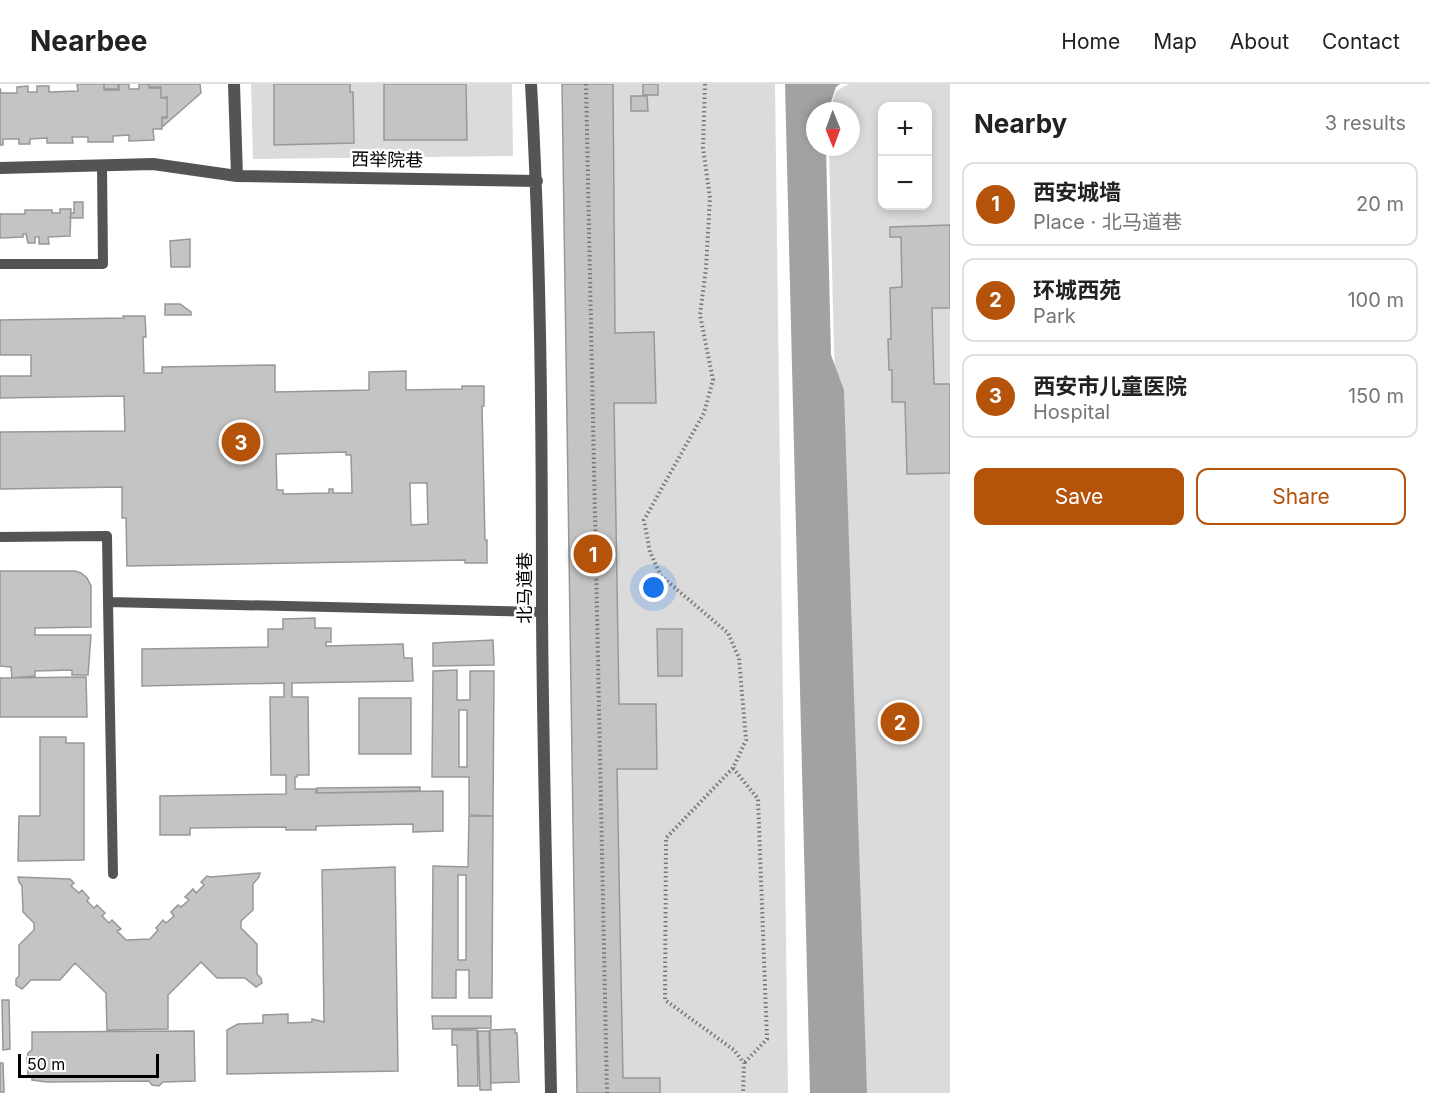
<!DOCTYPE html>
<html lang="en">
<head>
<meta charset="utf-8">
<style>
  body { margin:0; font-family:Inter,"Noto Sans SC",sans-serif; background:#f2f2f2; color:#222 }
  .controls { position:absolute; right:18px; top:18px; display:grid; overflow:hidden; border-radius:12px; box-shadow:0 3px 9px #0003 }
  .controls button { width:54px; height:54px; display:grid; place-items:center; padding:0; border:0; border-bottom:2px solid #e0e0e0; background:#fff; color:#222; font:30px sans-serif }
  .compass { position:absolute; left:806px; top:18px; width:54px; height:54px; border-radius:50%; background:#fff; box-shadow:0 3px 9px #0003; rotate:179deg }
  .scale { position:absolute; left:18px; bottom:15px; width:141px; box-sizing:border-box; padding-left:6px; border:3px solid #000; border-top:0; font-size:16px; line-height:21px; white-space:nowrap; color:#000; -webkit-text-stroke:4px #fff; paint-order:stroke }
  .you { position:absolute; left:654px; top:504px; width:21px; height:21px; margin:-15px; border:4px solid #fff; border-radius:50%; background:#1a73e8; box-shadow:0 0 0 9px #1a73e833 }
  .badge { display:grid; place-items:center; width:39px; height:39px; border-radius:50%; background:#b45309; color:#fff; font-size:20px; font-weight:700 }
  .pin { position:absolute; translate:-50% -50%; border:3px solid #fff; box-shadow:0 2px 6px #0006 }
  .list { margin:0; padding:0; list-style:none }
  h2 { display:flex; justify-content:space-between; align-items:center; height:78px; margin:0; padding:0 24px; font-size:26px }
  h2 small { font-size:20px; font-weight:400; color:#767676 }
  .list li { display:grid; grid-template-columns:39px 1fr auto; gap:18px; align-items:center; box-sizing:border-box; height:84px; margin:0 12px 12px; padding:0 12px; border:2px solid #e0e0e0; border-radius:12px }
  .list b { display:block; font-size:22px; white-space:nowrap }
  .list p { margin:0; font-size:20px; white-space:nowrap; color:#767676 }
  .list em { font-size:20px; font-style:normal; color:#767676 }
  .actions { display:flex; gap:12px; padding:18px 24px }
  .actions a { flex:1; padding:14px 0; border:2px solid #b45309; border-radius:12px; text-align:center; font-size:21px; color:#b45309 }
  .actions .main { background:#b45309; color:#fff }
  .map { position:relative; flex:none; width:950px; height:1009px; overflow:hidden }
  header { display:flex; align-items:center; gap:36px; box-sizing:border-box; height:84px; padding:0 30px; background:#fff; border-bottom:2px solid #e0e0e0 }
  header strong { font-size:28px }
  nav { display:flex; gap:33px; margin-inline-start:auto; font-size:21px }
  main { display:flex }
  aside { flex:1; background:#fff }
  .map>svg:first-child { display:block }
  .green { fill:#dbdbdb; fill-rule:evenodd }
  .water { fill:#a2a2a2 }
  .building { fill:#c4c4c4; stroke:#989898; stroke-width:1.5; fill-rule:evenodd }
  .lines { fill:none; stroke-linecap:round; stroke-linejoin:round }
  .path { stroke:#767676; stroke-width:4; stroke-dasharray:1.5 3; stroke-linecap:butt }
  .service { stroke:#545454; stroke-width:10 }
  .tertiary { stroke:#545454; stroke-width:12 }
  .labels { text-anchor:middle; stroke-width:5; stroke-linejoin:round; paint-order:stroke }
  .street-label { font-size:18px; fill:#000; stroke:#fff }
</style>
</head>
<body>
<header>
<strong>Nearbee</strong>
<nav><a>Home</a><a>Map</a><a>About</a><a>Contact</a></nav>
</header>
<main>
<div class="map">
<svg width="950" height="1009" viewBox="0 0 950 1009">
  <rect width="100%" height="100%" fill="#fff"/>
  <path class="green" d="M251 0H512L513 72 253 75Z
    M613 0H775L788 1009H660V994H623L617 685 657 684 656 620H619L614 319 656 318 654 248 615 249Z
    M849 0H950V1009H866L834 266 829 63H851V27H830L836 7ZM882 22H928V122H882Z"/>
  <path class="water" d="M785 0H840L836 3 828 27H815V63H826L831 271 844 306 867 1009H810Z"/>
  <path class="building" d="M77 0H104V6H119V0H129V5H139V0H149V4H161V14H167V33H162V45H153L154 56 129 57V51L113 52V58H88V53H72L73 59H47V54L30 55V60H19V55H3V61H0V4L1 9H17V3L28 2V8H37V2H49V8L78 7Z
    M104 0H118V5H104Z
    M149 0H200L201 9 162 43V34H167V13L161 14V3H149Z
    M274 0H350V8H353L354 59 274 61Z
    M384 0H466L467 56H384Z
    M562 0H613L615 249 654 248 656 319H614L619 620H656L657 685H617L623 994H660V1009H577Z
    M643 0H658V11H643Z
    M631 12H647L648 27H631Z
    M74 118H83V134H70L71 129H74Z
    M60 125H71L70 152 48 153 49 160H39V153H35V159H28L26 150H23V153L0 154V130H25V126H52V129H60Z
    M950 141V224H932L934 300H950V389L907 390 905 318H892V286H889L888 255H891L890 204 902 203 901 153H890V143Z
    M190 155V183H171L170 157Z
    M165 220H180L191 228V231H165Z
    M123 232H145L146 253H143L144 289H162V283L275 281V308L369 306V288L406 287V306L462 305V302H484V322H482L485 456H487V479H465V476L127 482 126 434H122V403L0 405V348L125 347 124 312 0 314V292H31V271H0V236L124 234ZM346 368V371H351L352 409H333V405H329V409L283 410V406H277L276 370ZM410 399H427L428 440 411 441Z
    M0 487H75L81 489 87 494 91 502V543L35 544V551H91L88 591H72V586L35 587V592L12 594 11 583 0 582Z
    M315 534V544H331V558H326V562L403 560 404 574H412L413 597 292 599V613H308L309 691H297V693H295V705H316V709L443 707V747L413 748V740L316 742V746H286V743L190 744V751H160V712L286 710V691H271L270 613H284V599L142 602V565L268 563V545H283V535Z
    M657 545H682V592H658Z
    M493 556 494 581 433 582V559Z
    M457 586V616H470V587H494L493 732 469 731V693H432L433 587ZM459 626H467V683H459Z
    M86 593 87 633H0V594Z
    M359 614H411V670H359Z
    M40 653H66V659H84V776L18 777 19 732H40Z
    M420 703V707L317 709V704Z
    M469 732H493L492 914H469V886H456V914H432L433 782 468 783ZM458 791H466V876H458Z
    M395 783 398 987 227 990V946L238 940 263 939V931L288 930V939L312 938V935L324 938 322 786Z
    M260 789 259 793 253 800V826L241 837V844L257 860V890L261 894 262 899 256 903 245 894H217L201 878 168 911V945L107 946 106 909 75 879 60 896H31L22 905 16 901V895L19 892V861L34 846V839L23 828 22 802 19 798 18 793 70 795 74 799 71 802 79 809 82 806 89 814 87 817 94 824 97 821 105 829 102 832 109 839 112 836 121 845 117 847 126 856 150 855 158 846 156 844 163 836 166 839 174 832 171 828 178 821 181 823 189 816 185 813 193 805 196 809 204 801 201 798 207 792 211 793Z
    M2 916H9L10 965 3 966Z
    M432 932H491V944L433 945Z
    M515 945V949H517L519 998 491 999 490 946Z
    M452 946H477L478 1002H458L457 961H452Z
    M194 947 195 997 163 998 159 1002 152 1001 149 997 47 998 32 996V992H28L27 975 28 969 32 966V948Z
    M478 947H489L491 1006H480Z
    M0 979H3L4 1008H0Z"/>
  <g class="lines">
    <path class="path" d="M586 0 607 1009
      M705 0 703 64 710 114 706 184 700 231 713 296 704 329 644 436 650 468 661 492 728 549 739 574 746 656 733 684 666 754 665 916 734 966 744 979 743 1009
      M733 684 758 715 767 955 744 979"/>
    <path class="service" d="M0 180H103L102 82
      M0 453 107 452 108 518 542 528
      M108 518 113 790"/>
    <path class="tertiary" d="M234 0 237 92
      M531 0C541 176 542 351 542 527 543 688 548 848 551 1009
      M0 84 153 80 237 92 537 97"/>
  </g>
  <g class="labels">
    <g class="street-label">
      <text transform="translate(387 76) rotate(1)" y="6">西举院巷</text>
      <text transform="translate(525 504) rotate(-90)" y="6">北马道巷</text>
    </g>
  </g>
</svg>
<div class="controls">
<button>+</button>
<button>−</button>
</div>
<svg class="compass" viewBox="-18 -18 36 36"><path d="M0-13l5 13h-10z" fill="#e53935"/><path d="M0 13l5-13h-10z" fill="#767676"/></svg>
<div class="scale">50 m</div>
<div class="you"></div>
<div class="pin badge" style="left:593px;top:470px">1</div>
<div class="pin badge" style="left:900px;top:638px">2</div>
<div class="pin badge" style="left:241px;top:358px">3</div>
</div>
<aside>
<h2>Nearby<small>3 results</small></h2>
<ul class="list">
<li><span class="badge">1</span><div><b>西安城墙</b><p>Place · 北马道巷</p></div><em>20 m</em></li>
<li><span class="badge">2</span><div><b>环城西苑</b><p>Park</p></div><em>100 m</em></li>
<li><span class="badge">3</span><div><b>西安市儿童医院</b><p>Hospital</p></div><em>150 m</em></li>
</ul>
<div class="actions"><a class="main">Save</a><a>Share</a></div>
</aside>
</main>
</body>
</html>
